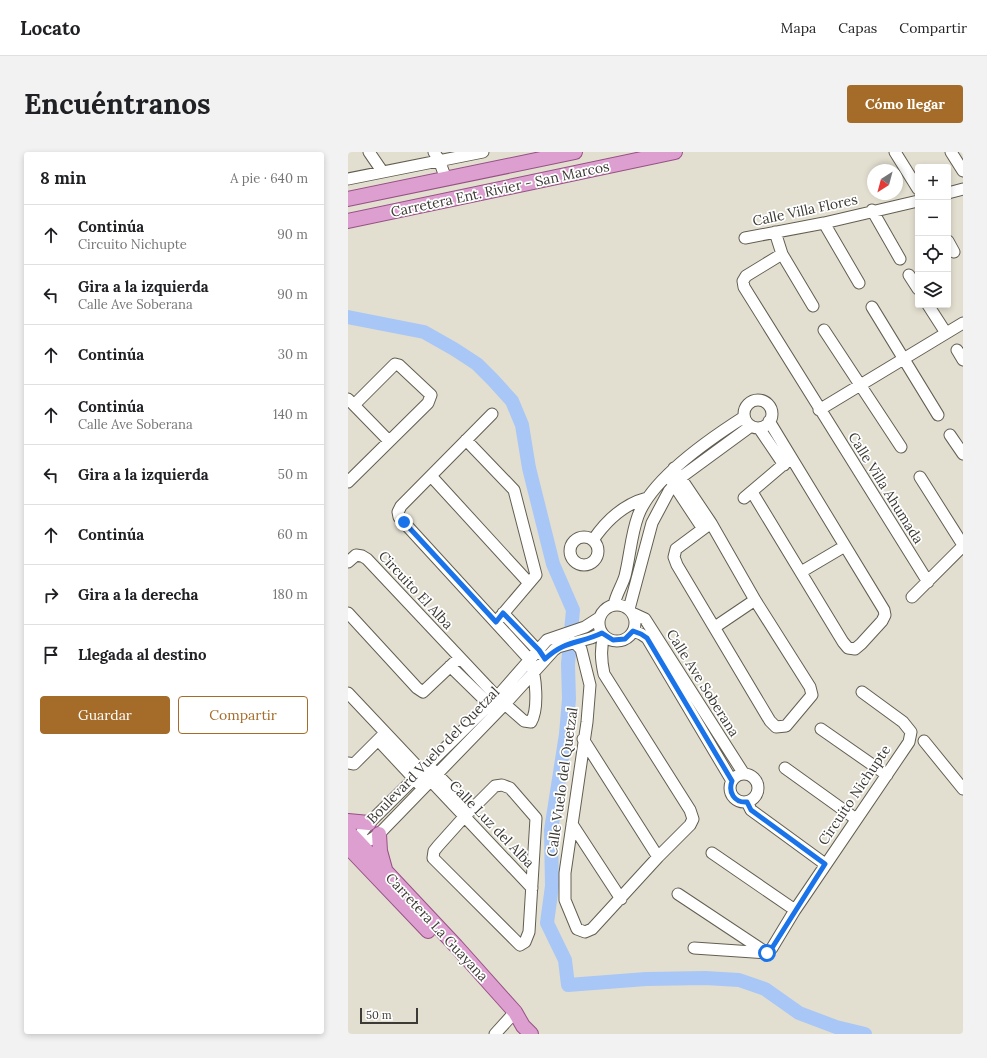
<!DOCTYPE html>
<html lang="es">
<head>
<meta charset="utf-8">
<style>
  body { margin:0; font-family:Lora,serif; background:#f2f2f2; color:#202124 }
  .controls { position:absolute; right:12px; top:12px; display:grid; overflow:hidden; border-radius:4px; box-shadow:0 2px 6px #0003 }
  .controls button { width:36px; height:36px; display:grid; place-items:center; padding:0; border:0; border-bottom:1px solid #e0e0e0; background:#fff; color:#202124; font:20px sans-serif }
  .compass { position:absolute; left:519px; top:12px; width:36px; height:36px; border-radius:50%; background:#fff; box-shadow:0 2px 6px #0003; rotate:216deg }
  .scale { position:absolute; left:12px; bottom:10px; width:58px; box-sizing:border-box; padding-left:4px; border:2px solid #3c3a34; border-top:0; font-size:11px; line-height:14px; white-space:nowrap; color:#3c3a34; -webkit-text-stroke:3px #fff; paint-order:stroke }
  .stop { position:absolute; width:12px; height:12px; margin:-9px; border:3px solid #1a73e8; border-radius:50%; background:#fff }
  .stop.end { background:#1a73e8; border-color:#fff; box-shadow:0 1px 4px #0008 }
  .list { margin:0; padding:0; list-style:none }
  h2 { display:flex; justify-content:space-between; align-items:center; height:52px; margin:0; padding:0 16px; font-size:17px }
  h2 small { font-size:13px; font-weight:400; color:#757577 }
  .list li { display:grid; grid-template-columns:26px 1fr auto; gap:12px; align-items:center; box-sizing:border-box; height:60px; padding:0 16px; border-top:1px solid #e0e0e0 }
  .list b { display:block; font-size:15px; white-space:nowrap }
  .list p { margin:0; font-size:13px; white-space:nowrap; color:#757577 }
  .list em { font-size:13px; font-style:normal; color:#757577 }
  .actions { display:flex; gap:8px; padding:12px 16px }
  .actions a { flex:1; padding:9px 0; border:1px solid #a56c29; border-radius:4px; text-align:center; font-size:14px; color:#a56c29 }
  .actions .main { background:#a56c29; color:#fff }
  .icon { flex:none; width:22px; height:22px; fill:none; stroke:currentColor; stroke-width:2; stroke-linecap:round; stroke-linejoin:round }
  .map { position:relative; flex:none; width:615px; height:882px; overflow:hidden; border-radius:4px }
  header { display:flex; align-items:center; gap:24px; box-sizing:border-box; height:56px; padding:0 20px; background:#fff; border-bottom:1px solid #e0e0e0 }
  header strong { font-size:19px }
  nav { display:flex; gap:22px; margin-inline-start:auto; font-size:14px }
  .intro { display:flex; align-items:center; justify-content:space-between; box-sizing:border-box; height:96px; padding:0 24px }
  h1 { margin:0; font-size:28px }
  .button { padding:10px 18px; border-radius:4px; background:#a56c29; color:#fff; font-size:14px; font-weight:700 }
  main { display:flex; gap:24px; padding:0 24px }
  aside { flex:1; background:#fff; border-radius:4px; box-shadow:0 2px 6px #0003 }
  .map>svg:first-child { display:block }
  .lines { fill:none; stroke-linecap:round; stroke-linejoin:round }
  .river { stroke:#a8c7f6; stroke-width:14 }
  .minor-casing { stroke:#625e51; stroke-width:13 }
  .major-casing { stroke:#965185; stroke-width:16 }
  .minor { stroke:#fff; stroke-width:11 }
  .major { stroke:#dd9ed0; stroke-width:14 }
  .route { stroke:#1a73e8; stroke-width:5 }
  .labels { text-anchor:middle; stroke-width:3.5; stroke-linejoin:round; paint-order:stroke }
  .street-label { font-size:14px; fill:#3c3a34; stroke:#fff }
</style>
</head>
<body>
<header>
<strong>Locato</strong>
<nav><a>Mapa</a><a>Capas</a><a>Compartir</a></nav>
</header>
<div class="intro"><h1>Encuéntranos</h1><a class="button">Cómo llegar</a></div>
<main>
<aside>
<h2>8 min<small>A pie · 640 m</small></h2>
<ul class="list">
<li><svg class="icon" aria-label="ahead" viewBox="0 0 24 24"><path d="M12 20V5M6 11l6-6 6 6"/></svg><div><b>Continúa</b><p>Circuito Nichupte</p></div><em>90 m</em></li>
<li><svg class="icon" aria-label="left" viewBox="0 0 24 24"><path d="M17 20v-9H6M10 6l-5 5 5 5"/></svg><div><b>Gira a la izquierda</b><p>Calle Ave Soberana</p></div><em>90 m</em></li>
<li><svg class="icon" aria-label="ahead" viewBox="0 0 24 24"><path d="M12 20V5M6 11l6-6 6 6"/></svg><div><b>Continúa</b></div><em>30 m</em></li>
<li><svg class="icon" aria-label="ahead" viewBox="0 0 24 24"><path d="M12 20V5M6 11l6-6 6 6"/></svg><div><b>Continúa</b><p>Calle Ave Soberana</p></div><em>140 m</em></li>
<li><svg class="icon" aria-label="left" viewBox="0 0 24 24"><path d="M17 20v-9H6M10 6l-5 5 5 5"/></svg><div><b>Gira a la izquierda</b></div><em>50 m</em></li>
<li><svg class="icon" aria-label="ahead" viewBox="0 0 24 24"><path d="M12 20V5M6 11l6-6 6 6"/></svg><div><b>Continúa</b></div><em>60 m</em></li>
<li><svg class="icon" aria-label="right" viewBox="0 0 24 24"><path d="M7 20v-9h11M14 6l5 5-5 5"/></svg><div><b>Gira a la derecha</b></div><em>180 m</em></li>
<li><svg class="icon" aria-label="arrive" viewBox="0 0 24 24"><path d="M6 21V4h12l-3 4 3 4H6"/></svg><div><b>Llegada al destino</b></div></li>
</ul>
<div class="actions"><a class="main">Guardar</a><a>Compartir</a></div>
</aside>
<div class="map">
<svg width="615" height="882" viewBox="0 0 615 882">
  <rect width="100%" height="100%" fill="#e3dfd0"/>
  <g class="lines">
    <path class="river" d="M0 165 76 180 106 197 129 212 145 228 164 249 174 273 181 316 205 412 225 458 220 512 221 547 218 582 203 678 204 734 199 771 217 808 220 833 298 827 357 826 391 828 417 837 451 861 488 875 517 882"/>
    <defs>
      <path id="minor" d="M21 0 34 19
        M86 0 91 8 98 27
        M547 0 570 37
        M603 0 615 19
        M0 27 135 0
        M600 41 615 37
        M524 58 552 107
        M476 71 511 131
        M427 80 434 102 465 154
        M397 86 476 71 570 49
        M600 89 606 100
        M434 102 398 124 395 129 396 135 580 430
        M561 123 570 137
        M580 153 598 181
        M524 155 590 263
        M476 178 553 295
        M609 198 615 208
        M0 247 41 289
        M396 262a14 14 0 1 1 28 0a14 14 0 1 1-28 0Z
        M471 258 615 171
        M411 276 436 313
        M602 283 615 302
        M118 288 166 338 188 423 148 470
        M326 316 363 371 407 448 462 535 464 543 438 574 428 575 422 569 329 413 326 405 328 397 363 371
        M83 324 181 431
        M572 325 615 393
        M322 327 355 377
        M0 330 80 251 83 243 51 213 47 212 6 253
        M404 340 495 490 500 496 507 497 513 492 534 469 537 463 536 458 421 269
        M396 346 443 306
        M222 399a14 14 0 1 1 28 0a14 14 0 1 1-28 0Z
        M245 388C258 369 276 352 299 346
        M0 410 8 403 14 404 19 407 149 545 176 569 183 570C191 557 188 523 182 508L51 365 50 360 53 354 144 262
        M453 420 497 394
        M564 445 615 394
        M266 453C268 442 274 434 277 424 282 404 283 383 290 364 304 326 363 286 396 265
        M251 471a18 18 0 1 1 36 0a18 18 0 1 1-36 0Z
        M281 457 304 371 321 339 332 326 403 274
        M0 461 69 536 75 540 111 506
        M155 461 194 503
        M284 461 297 467 396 622
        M251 466 237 475 199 488 149 545 21 671 14 680 11 691 22 688 31 682 157 552 206 498 210 495 243 486 254 481
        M367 475 407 448
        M285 479 293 482 299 486 384 629
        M226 490 233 497 242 533 239 570 217 721V748L229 777 237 780 244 777 310 705 342 673 345 667 342 658 256 522C253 508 252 497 256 484
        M102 514 146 557
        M0 541 184 736
        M473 577 539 623
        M235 587 310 705
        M30 588 71 632
        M576 589 615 637
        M0 611 6 612 35 583
        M437 616 508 667
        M84 617 124 658
        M382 636a14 14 0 1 1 28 0a14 14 0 1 1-28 0Z
        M154 633 162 636 188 666 181 780 177 790 172 793 85 706 86 699 90 694 116 665 147 634Z
        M399 650 403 658 477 712
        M224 672 273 747
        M364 701 447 758
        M330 742 419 801
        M346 796 419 801
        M419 801 424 796 447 758 561 590 563 580 555 570 514 540
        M147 882 167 860"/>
      <path id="major" d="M0 47 227 0
        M0 69 327 0
        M0 669 21 671
        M0 679 108 794 167 860 175 874 183 882
        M31 682 32 699 37 717
        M0 695 80 779"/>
    </defs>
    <use href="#minor" class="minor-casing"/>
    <use href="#major" class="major-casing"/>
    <use href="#minor" class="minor"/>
    <use href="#major" class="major"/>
  </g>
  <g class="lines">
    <path class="route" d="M56 370 148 470 155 461 191 498 197 507C217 488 231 492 254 481L265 488 277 487 285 479 293 482 299 486 384 629C380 640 386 651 399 650L403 658 477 712 424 796 419 801"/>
  </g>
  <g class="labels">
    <g class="street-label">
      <text transform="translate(152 37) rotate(-12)" y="5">Carretera Ent. Rivier - San Marcos</text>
      <text transform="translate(457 58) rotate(-12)" y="5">Calle Villa Flores</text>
      <text transform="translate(538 336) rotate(58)" y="5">Calle Villa Ahumada</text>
      <text transform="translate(68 438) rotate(47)" y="5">Circuito El Alba</text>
      <text transform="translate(355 531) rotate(58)" y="5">Calle Ave Soberana</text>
      <text transform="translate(85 603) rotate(-46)" y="5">Boulevard Vuelo del Quetzal</text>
      <text transform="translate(214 630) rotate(-82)" y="5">Calle Vuelo del Quetzal</text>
      <text transform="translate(506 643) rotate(-56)" y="5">Circuito Nichupte</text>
      <text transform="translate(144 672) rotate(46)" y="5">Calle Luz del Alba</text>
      <text transform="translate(89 775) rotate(47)" y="5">Carretera La Guayana</text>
    </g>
  </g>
</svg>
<div class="controls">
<button>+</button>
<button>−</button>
<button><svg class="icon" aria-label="locate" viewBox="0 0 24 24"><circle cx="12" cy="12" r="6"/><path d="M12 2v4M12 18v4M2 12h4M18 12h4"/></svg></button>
<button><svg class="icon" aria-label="layers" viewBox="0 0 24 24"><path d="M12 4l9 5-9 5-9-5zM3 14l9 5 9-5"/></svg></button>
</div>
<svg class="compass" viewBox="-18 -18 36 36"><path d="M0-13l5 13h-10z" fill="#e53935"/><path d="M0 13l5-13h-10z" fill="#757577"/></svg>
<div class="scale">50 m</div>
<div class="stop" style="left:419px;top:801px"></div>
<div class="stop end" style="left:56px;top:370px"></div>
</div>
</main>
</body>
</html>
